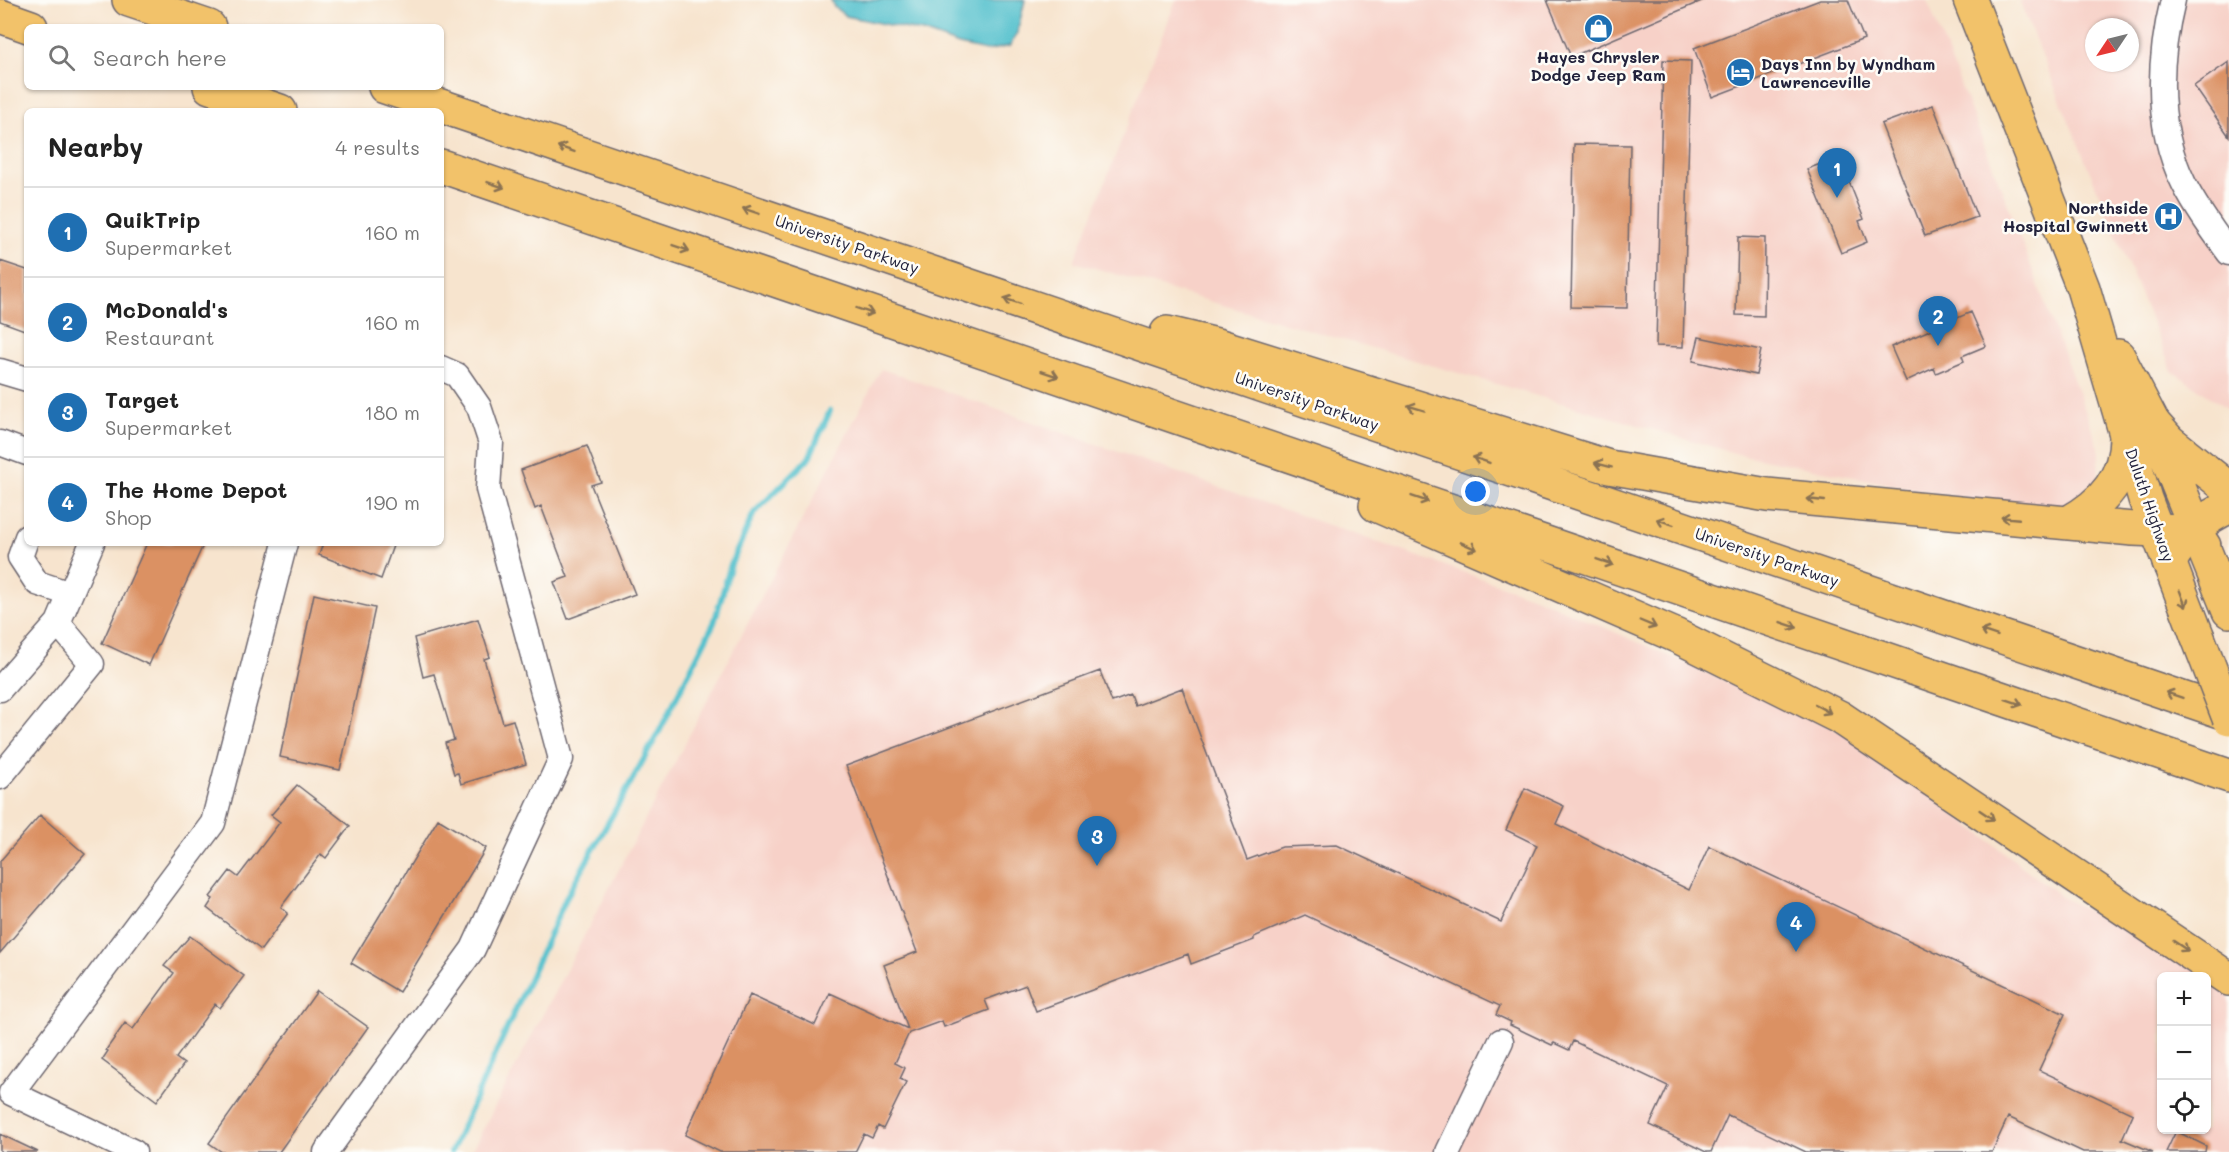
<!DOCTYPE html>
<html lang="en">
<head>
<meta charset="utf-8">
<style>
  body { margin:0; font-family:Mali,sans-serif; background:#f2f2f2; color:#222 }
  .controls { position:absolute; right:18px; bottom:18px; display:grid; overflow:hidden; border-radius:9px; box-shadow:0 2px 4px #0004 }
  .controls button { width:54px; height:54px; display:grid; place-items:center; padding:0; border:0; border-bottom:2px solid #e0e0e0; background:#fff; color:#222; font:30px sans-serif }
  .compass { position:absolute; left:2085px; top:18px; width:54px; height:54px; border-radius:50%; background:#fff; box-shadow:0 2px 4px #0004; rotate:235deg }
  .you { position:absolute; left:1476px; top:492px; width:21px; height:21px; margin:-15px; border:4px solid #fff; border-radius:50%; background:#1a73e8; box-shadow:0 0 0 9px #1a73e833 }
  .badge { display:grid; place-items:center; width:39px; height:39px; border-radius:50%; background:#1f6fb2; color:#fff; font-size:20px; font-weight:700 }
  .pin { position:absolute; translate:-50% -50px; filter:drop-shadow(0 2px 3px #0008) }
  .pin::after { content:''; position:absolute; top:32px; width:21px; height:18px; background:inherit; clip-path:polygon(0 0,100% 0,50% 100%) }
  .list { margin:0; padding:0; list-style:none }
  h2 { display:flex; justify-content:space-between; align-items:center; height:78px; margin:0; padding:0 24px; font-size:26px }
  h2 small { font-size:20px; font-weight:400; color:#767676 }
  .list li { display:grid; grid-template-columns:39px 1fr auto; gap:18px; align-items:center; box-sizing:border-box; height:90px; padding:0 24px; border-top:2px solid #e0e0e0 }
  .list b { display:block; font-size:22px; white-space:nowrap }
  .list p { margin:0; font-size:20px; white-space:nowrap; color:#767676 }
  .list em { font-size:20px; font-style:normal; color:#767676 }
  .icon { flex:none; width:33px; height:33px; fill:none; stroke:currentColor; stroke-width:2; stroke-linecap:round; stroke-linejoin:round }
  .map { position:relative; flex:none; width:2229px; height:1152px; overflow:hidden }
  .search { position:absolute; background:#fff; box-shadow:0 2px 4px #0004; left:24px; top:24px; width:420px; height:66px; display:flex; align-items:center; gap:15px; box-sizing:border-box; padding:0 21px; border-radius:9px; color:#767676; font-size:22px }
  .panel { position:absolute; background:#fff; box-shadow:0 2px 4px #0004; left:24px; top:108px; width:420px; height:438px; border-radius:9px }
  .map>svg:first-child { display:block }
  .built { fill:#f7d1c8; fill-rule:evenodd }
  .water { fill:#55c1cd; stroke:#3c7284; stroke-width:1.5 }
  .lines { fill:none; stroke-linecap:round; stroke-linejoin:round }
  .stream { stroke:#55c1cd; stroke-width:6 }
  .building { fill:#db9164 }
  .street-casing { stroke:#6d666e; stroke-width:27 }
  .primary-casing { stroke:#6d666e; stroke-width:36 }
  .highway-casing { stroke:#6d666e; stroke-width:36 }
  .street { stroke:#fff; stroke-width:24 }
  .primary { stroke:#f2c26a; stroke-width:33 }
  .highway { stroke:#f2c26a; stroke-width:33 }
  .primary-bridge-casing { stroke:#6d666e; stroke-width:36; stroke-linecap:butt }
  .primary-bridge { stroke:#f2c26a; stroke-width:33 }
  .oneway { stroke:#8a7252 }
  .labels { text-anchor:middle; stroke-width:5; stroke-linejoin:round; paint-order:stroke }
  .poi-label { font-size:16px; font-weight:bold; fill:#22223b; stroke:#fdfcf7 }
  .street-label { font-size:16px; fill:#22223b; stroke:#fdfcf7 }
</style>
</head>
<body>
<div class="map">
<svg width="2229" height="1152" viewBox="0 0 2229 1152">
  <rect width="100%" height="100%" fill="#fdfcf7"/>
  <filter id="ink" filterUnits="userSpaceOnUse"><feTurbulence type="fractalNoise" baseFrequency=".0167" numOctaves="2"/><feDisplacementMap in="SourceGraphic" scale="12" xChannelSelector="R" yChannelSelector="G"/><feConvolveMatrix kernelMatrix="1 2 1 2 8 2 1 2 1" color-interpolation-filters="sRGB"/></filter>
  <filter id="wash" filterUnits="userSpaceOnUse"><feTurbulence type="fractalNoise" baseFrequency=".008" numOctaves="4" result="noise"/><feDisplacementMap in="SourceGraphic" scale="24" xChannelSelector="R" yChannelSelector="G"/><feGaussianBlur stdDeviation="1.35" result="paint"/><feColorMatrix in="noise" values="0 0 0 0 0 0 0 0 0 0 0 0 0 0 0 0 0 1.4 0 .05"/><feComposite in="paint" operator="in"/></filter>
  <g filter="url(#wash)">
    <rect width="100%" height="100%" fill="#f7e4ce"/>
    <path class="built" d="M1176 0H1927L2008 205 2099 448 2098 481 2082 500 2051 516 1738 454 1074 262Z
      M2019 0H2229V410L2172 371ZM2094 27H2130V63H2094Z
      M881 369 1537 598 1858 739 2063 898 2229 984V1152H471ZM2162 976H2206V1130H2162Z"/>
    <path class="water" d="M831 0H1025L1017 33 1010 46 986 51 959 45 923 32 846 16 834 7Z"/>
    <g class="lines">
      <path class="stream" d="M451 1152 567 896 659 732 714 623 731 564 754 513 809 458 830 411"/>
    </g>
    <g id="blocks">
      <path class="building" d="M1547 0H1704L1571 57Z
        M1820 0H1848L1864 39 1712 97 1694 48Z
        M1663 60 1691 61 1683 347 1656 346Z
        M2229 62V136L2194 86Z
        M1933 105 1977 217 1925 236 1881 124Z
        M1574 144 1630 145 1627 308 1571 307Z
        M1834 159 1841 176 1846 174 1864 219 1859 221 1867 242 1841 253 1807 169Z
        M1738 237 1765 238 1764 316 1736 315Z
        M0 261 27 270V331L0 321Z
        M1971 312 1986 346 1962 356 1964 361 1936 373 1934 368 1906 381 1891 347Z
        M1699 337 1761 350 1756 375 1693 361Z
        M587 446 601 482 591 485 635 594 568 619 554 582 568 577 541 506 535 509 521 470Z
        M147 543H204L149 665 102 643Z
        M323 543H394L381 579 319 555Z
        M314 594 375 608 340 770 280 757Z
        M478 619 490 657 484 659 503 723 513 720 526 764 461 784 458 773 454 774 445 743 454 740 434 674 423 677 414 638Z
        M1100 671 1112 702 1131 695 1135 706 1182 688 1247 860 1282 847 1337 845 1501 922 1537 845 1506 830 1525 788 1564 806 1556 824 1689 890 1709 846 2065 1014 2039 1070 2133 1114 2122 1139 2153 1152H2083L2008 1117 1992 1152H1806L1728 1115 1711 1152H1706L1650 1125 1668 1086 1573 1041 1569 1050 1554 1043 1552 1045 1510 1025 1511 1022 1496 1015 1500 1006 1305 915 1254 937V940L1191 964 1188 954 1036 1011 1026 985 985 1000 989 1010 944 1027 942 1021 909 1033 895 1063 905 1068 900 1079 906 1082 883 1129 878 1126 872 1138 864 1134 855 1152H720L685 1135 750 995 815 1025 830 993 908 1029 884 965 917 952 846 766Z
        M297 785 350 826 326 858 321 854 281 907 288 913 261 950 207 908 213 899 210 897 230 871 238 877 280 822 271 815Z
        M40 815 85 854 0 953V861Z
        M438 819 486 848 399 992 351 963Z
        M190 936 244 976 220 1008 215 1004 176 1058 184 1064 157 1101 102 1060 108 1051 106 1050 125 1023 133 1029 174 973 164 966Z
        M317 991 368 1027 279 1152H222L209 1143Z
        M2176 1131 2206 1146 2205 1152H2166Z
        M0 1134 38 1152H0Z"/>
    </g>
  </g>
  <g filter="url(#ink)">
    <use href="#blocks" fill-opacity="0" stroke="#6d666e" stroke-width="1.5"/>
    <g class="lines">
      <defs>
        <path id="street" d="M2173 0C2158 61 2155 126 2184 184 2196 208 2213 231 2229 253
          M0 371 27 379
          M0 443 27 453
          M27 537 20 557 37 583 70 594
          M0 689 58 623 92 543
          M0 777 92 664 58 623
          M134 1152 11 1093 213 823 285 543
          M326 1152 473 949 561 759 488 489 491 443 479 407 457 375 441 368
          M1448 1152 1501 1041"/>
        <path id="primary" d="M1970 0 2083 288 2145 499 2197 635
          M2118 356 2153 423 2229 611"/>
        <path id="highway" d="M129 0 209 27
          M0 16 31 27
          M210 87 280 111
          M385 87 2229 714
          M441 166 2229 776
          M1167 333 1217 345 1609 467 1767 495 2133 529 2182 531 2190 533 2204 546
          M2153 423 2169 441 2229 489
          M1376 505 1677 636 1839 717 2229 979
          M2068 523C2104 503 2127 477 2126 434
          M2169 563C2183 538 2202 518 2229 507"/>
      </defs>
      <use href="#street" class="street-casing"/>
      <use href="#primary" class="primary-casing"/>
      <use href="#highway" class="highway-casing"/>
      <use href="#street" class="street"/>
      <use href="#primary" class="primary"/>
      <use href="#highway" class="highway"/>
      <defs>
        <path id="primary-bridge" d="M2197 635 2229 718"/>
      </defs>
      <use href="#primary-bridge" class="primary-bridge-casing"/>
      <use href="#primary-bridge" class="primary-bridge"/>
    </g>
    <defs><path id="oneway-shaft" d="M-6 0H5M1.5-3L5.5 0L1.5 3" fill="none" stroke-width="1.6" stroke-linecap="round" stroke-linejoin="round" transform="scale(1.5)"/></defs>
    <g class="oneway">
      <use href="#oneway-shaft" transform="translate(566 149) rotate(-161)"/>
      <use href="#oneway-shaft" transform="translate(496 185) rotate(19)"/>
      <use href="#oneway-shaft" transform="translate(751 211) rotate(-161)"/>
      <use href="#oneway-shaft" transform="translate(681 248) rotate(19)"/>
      <use href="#oneway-shaft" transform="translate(1012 301) rotate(-162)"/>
      <use href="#oneway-shaft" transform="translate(865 311) rotate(19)"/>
      <use href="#oneway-shaft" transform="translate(1050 374) rotate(19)"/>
      <use href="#oneway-shaft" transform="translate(1416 408) rotate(-163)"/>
      <use href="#oneway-shaft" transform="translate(1481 460) rotate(-161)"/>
      <use href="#oneway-shaft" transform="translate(1603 465) rotate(-165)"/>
      <use href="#oneway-shaft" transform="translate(1420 499) rotate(19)"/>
      <use href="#oneway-shaft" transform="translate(1816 500) rotate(-174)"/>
      <use href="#oneway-shaft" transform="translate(2010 518) rotate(-175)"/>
      <use href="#oneway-shaft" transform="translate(1665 522) rotate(-161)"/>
      <use href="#oneway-shaft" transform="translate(1469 546) rotate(24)"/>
      <use href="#oneway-shaft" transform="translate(1605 562) rotate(19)"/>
      <use href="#oneway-shaft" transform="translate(2183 599) rotate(69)"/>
      <use href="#oneway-shaft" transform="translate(1648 624) rotate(23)"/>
      <use href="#oneway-shaft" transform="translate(1789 625) rotate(19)"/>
      <use href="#oneway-shaft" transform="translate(1989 633) rotate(-161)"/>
      <use href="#oneway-shaft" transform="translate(2174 695) rotate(-161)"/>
      <use href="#oneway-shaft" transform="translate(2014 702) rotate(19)"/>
      <use href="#oneway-shaft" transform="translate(1823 709) rotate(29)"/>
      <use href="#oneway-shaft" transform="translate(1987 815) rotate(34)"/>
      <use href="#oneway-shaft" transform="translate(2181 946) rotate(34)"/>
    </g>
  </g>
  <defs>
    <symbol id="shop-disc" viewBox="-11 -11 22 22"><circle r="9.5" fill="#1f6fb2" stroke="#fdfcf7"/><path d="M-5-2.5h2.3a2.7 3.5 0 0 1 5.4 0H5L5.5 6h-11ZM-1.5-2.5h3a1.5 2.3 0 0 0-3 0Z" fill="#fff"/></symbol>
    <symbol id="hotel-disc" viewBox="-11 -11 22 22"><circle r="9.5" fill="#1f6fb2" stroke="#fdfcf7"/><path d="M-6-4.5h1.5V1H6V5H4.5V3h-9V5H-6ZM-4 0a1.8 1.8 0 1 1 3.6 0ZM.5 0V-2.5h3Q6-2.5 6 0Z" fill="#fff"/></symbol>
    <symbol id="hospital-disc" viewBox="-11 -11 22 22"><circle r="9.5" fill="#1f6fb2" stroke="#fdfcf7"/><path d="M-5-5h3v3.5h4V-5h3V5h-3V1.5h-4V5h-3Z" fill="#fff"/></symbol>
  </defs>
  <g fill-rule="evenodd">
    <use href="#shop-disc" x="1582" y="12" width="33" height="33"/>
    <use href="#hotel-disc" x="1724" y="56" width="33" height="33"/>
    <use href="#hospital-disc" x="2152" y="200" width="33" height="33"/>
  </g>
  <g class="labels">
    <g class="poi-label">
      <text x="1598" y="63">Hayes Chrysler<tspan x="1598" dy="18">Dodge Jeep Ram</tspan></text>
      <text x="1761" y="70" text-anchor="start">Days Inn by Wyndham<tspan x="1761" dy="18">Lawrenceville</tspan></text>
      <text x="2148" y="214" text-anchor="end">Northside<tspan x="2148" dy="18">Hospital Gwinnett</tspan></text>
    </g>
    <g class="street-label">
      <text transform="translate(847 244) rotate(19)" y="6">University Parkway</text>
      <text transform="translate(1307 401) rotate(19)" y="6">University Parkway</text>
      <text transform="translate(2150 505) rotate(71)" y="6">Duluth Highway</text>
      <text transform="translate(1767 557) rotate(19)" y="6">University Parkway</text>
    </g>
  </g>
</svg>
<div class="controls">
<button>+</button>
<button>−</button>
<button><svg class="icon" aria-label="locate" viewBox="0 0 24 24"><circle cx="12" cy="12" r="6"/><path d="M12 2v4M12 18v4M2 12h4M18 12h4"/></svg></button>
</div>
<svg class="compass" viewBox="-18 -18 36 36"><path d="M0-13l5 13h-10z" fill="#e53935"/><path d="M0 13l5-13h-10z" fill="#767676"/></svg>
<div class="you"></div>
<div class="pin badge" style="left:1837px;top:198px">1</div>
<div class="pin badge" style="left:1938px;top:346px">2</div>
<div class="pin badge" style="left:1097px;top:866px">3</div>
<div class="pin badge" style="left:1796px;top:952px">4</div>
<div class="search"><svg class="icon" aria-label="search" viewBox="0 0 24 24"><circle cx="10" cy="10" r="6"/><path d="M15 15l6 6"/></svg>Search here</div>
<section class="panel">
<h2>Nearby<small>4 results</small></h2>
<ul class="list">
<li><span class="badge">1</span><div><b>QuikTrip</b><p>Supermarket</p></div><em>160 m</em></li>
<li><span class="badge">2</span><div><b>McDonald's</b><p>Restaurant</p></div><em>160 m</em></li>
<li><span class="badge">3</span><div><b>Target</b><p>Supermarket</p></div><em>180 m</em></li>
<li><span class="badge">4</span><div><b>The Home Depot</b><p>Shop</p></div><em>190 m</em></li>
</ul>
</section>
</div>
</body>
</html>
